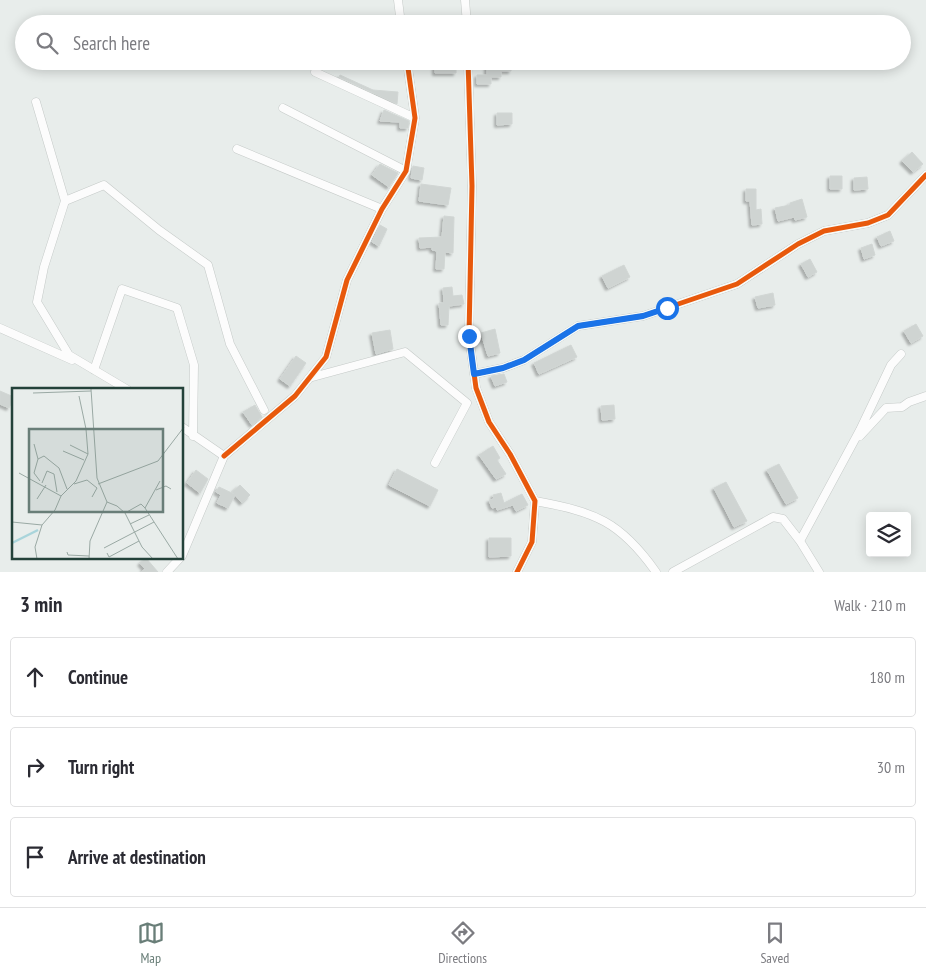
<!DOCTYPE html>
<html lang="en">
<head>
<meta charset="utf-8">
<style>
  body { margin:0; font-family:"PT Sans Narrow",sans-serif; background:#f7f7f7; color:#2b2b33 }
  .controls { position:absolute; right:15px; bottom:15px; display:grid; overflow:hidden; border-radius:5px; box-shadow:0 2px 12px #0003 }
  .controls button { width:45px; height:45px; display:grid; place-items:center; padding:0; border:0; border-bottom:1px solid #e1e1e2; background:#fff; color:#2b2b33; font:25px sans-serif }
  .stop { position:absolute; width:15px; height:15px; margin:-11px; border:4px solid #1a73e8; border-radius:50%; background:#fff }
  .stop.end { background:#1a73e8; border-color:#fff; box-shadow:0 1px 5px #0008 }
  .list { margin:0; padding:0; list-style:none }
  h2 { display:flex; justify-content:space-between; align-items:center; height:65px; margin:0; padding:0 20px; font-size:21px }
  h2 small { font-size:16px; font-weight:400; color:#7c7c81 }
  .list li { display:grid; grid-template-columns:32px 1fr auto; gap:15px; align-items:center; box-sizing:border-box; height:80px; margin:0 10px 10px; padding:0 10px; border:1px solid #e1e1e2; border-radius:5px }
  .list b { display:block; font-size:19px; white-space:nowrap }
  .list em { font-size:16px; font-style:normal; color:#7c7c81 }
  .icon { flex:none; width:28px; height:28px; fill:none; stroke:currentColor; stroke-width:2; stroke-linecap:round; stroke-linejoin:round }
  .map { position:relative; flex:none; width:926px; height:572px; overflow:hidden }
  .search { position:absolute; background:#fff; box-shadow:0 2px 12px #0003; left:15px; right:15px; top:15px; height:55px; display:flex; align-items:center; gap:12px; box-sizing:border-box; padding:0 18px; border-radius:28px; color:#7c7c81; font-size:19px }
  .sheet { height:335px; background:#fff }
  nav { display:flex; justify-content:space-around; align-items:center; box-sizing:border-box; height:70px; border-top:1px solid #e1e1e2; background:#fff; font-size:14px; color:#7c7c81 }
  nav a { display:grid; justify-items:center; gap:2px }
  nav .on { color:#697e78 }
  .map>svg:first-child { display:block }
  .building { fill:#cfd4d2; stroke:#d1d6d4; filter:url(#shadow) }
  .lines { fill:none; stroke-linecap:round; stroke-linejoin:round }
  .street-casing { stroke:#c5cac8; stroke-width:9 }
  .street { stroke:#fcfcfc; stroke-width:8 }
  .cycleway-casing { stroke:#f7fbf9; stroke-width:8 }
  .cycleway { stroke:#e8590c; stroke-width:5 }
  .route { stroke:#1a73e8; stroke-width:6 }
  .inset-river { fill:none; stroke:#a9d4db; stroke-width:2.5 }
  .inset-road { fill:none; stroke:#9aa9a4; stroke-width:1 }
  .view { fill:#697e78; fill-opacity:0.15; stroke:#697e78; stroke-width:2.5 }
  .inset-edge { fill:none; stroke:#24423a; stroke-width:2.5 }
</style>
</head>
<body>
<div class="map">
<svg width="926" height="572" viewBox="0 0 926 572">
  <defs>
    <filter id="shadow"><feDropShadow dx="-2.5" dy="2.5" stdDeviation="1" flood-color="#0004"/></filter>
  </defs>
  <rect width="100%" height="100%" fill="#e8edeb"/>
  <path class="building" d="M435 63H456V73H435Z
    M487 63H511V71H501V77H491V84H477V75H487Z
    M340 75 373 90 398 92 397 104 339 77Z
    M384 110 409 121 408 128H400V122L380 121Z
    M497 113H512V124L497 125Z
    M912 152 923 164 913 172 902 161Z
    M380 164 398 173 389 187 372 175Z
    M413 166 424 168 422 180 411 178Z
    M830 176H842V189H830Z
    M867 177 868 189 854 190V178Z
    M421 184 451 188 448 205 419 201Z
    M746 189H756V210L761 209 762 224 752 225 750 201H746Z
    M802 199 807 217 795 220 794 217 778 221 775 208 790 205V203Z
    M444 216 454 217 453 253 445 252 444 269H436L437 251 432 250V247L420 248 419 238 442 237Z
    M380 225 387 229 379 246 372 242Z
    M890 231 894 241 881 246 877 237Z
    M872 244 875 255 864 259 861 248Z
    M810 259 817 272 808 277 801 264Z
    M624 265 630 277 608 288 602 276Z
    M452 287 453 296 462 295 464 304 449 306 448 325H441L439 303H444L443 288Z
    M773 293 775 305 758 308 755 297Z
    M916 324 923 336 911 343 904 331Z
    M495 329 500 353 488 356 481 333Z
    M390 330 393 349 376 354 372 333Z
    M571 345 577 357 539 374 534 363Z
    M296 356 306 363 290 386 280 379Z
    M504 374 507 382 495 386 491 376Z
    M0 391 14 397 9 408 0 404Z
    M255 405 262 417 252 425 243 412Z
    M614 405 615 419 602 420 601 406Z
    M493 446 500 458 497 460 506 474 496 479 479 455Z
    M779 464 798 498 786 504 767 470Z
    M397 469 438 490 430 506 389 485Z
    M196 470 208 479 200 493 187 483Z
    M726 482 747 521 734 527 714 488Z
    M240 485 250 495 242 503 235 495 228 508 217 503 221 495 216 492 219 487 234 494 232 492Z
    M501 493 504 503 522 494 528 505 516 511 513 505 497 510 496 507 492 508 489 500 494 499 493 495Z
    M489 538H511V556L489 557Z
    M146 558 158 572H141L145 569 140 563Z"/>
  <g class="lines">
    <defs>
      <path id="street" d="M398 0 401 24
        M465 0 467 24
        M468 61 472 186 469 336 476 388 489 422 510 454 535 501 532 542 517 572
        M315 72 415 118
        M36 102 65 201 104 185 159 230 208 265 230 344 264 410
        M283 108 406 171
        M237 149 382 209
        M65 201 44 267 37 302 69 355 128 390
        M0 328 72 360
        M94 370 122 289 177 308 194 365 193 436
        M474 374 503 368 524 360 578 326 643 316 737 284 798 244 824 231 868 223 888 215 926 175
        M309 378 405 352 467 403 435 463
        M182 427 224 456 182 556
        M860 436 886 408 902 407 909 402 926 396
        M224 456 295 396 326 357 347 280 382 209 406 171 415 118 407 61
        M535 501C595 512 620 521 656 572
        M167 572 180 558
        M673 572 773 517 783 519 800 541
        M819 572 800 541 860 430 891 365 901 354"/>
    </defs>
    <use href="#street" class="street-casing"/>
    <use href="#street" class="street"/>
    <defs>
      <path id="cycleway" d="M468 61 472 186 469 336 476 388 489 422 510 454 535 501 532 542 517 572
        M474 374 503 368 524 360 578 326 643 316 737 284 798 244 824 231 868 223 888 215 926 175
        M224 456 295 396 326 357 347 280 382 209 406 171 415 118 407 61"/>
    </defs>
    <use href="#cycleway" class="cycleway-casing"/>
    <use href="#cycleway" class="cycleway"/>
  </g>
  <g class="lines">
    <path class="route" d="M469 336 474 374 503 368 524 360 578 326 643 316 667 308"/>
  </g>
  <g transform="translate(12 388)">
    <rect width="171" height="171" fill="#e8edeb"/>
    <path class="inset-river" d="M0 155 26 142"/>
    <path class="inset-road" d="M21 5 79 3M22 56 26 71 32 68 47 80 55 101M58 57 76 66M51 63 72 72M26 71 22 85 28 93M7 85 49 108 43 122 30 137 23 159 25 171M148 93 133 120 166 171M30 95 35 83 42 86 45 104M62 96 75 92 85 100 80 109M86 96 146 73 172 39M144 102 154 98 159 101M49 108 64 93 76 66 74 41 67 8M25 111 34 97M95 114 105 118 113 125 129 116 133 120M113 125 130 159 141 171M0 134 30 137M118 136 137 127M92 160 142 134M55 164 56 167 77 168M95 165 97 169 127 153M77 171 78 153 95 114 85 90 79 1"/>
    <path class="view" d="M17 41H151V124H17Z"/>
    <rect width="171" height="171" class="inset-edge"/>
  </g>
</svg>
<div class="controls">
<button><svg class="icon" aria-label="layers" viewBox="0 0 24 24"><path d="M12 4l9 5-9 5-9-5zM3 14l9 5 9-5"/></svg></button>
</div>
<div class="stop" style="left:667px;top:308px"></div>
<div class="stop end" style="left:469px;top:336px"></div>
<div class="search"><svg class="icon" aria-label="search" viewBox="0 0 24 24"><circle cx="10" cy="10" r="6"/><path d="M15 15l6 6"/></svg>Search here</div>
</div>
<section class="sheet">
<h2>3 min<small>Walk · 210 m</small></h2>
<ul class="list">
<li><svg class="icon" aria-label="ahead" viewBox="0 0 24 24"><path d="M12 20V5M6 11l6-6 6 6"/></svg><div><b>Continue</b></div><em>180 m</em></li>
<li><svg class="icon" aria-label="right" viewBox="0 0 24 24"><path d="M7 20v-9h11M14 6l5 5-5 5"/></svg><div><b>Turn right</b></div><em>30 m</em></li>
<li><svg class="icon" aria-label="arrive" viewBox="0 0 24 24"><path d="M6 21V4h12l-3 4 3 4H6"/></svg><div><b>Arrive at destination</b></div></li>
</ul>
</section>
<nav>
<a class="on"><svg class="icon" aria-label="map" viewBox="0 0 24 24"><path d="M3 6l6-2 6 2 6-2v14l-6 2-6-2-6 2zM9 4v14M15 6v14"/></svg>Map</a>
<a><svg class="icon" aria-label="directions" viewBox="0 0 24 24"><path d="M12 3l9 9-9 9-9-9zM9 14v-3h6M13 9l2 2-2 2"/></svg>Directions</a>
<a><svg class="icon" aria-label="saved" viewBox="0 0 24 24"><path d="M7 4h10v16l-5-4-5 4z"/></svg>Saved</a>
</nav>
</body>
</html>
